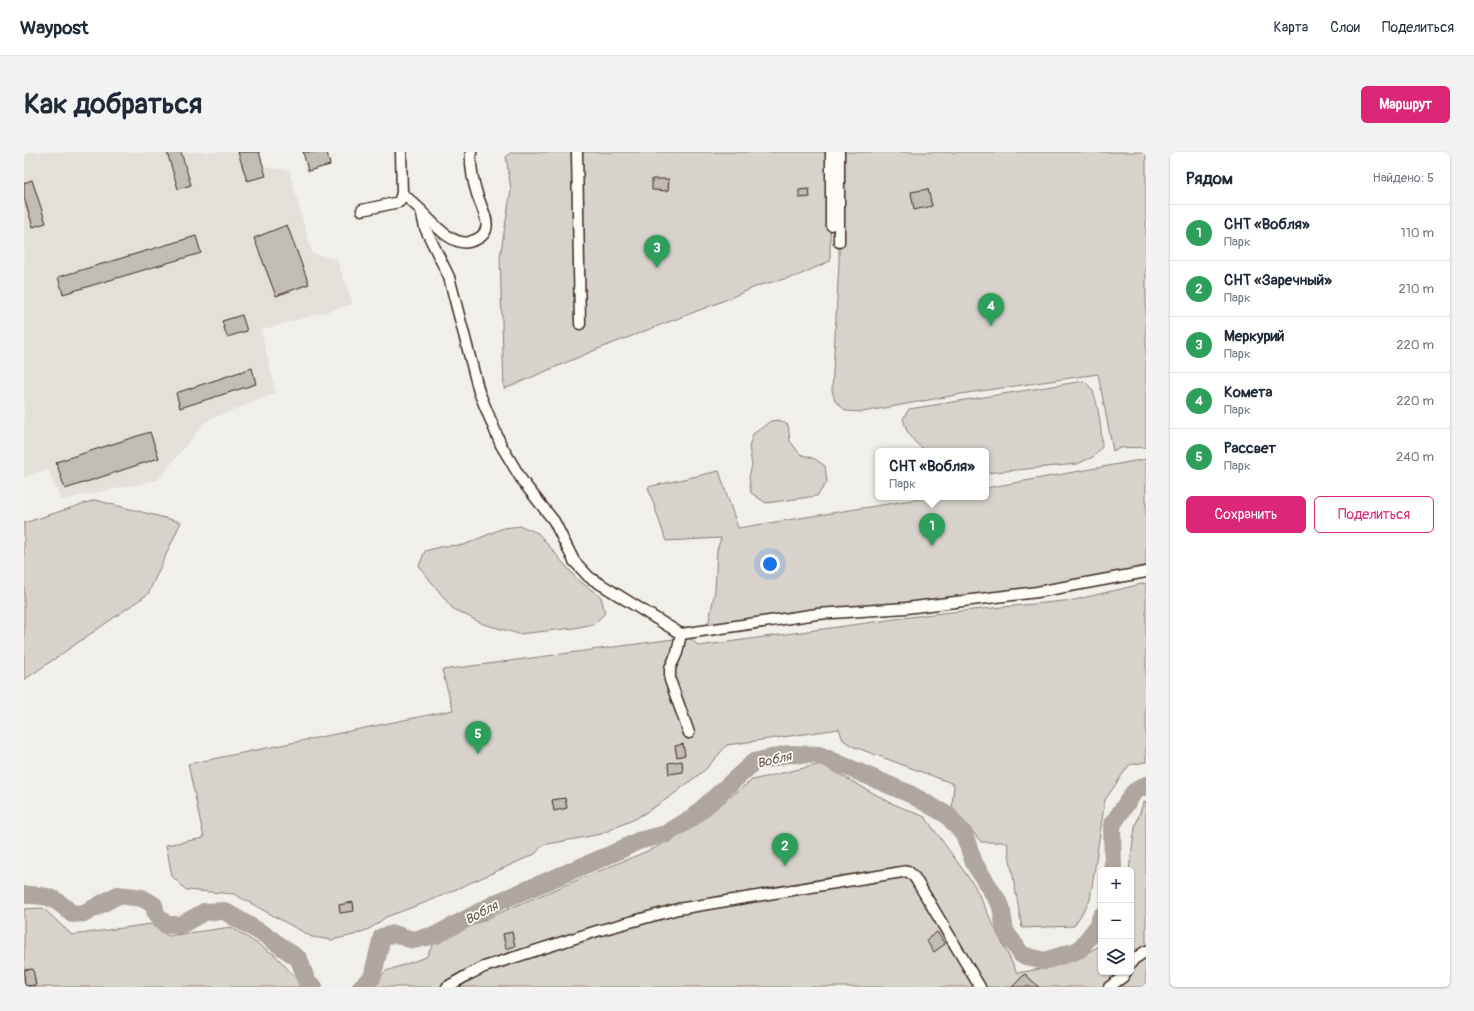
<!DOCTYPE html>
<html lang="ru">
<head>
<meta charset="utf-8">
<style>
  body { margin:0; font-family:Pangolin,sans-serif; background:#f2f2f3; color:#1f2937 }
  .controls { position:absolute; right:12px; bottom:12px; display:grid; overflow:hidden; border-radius:6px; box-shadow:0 1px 3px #0004 }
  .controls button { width:36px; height:36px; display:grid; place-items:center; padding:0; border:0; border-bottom:1px solid #e0e1e3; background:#fff; color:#1f2937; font:20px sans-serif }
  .you { position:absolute; left:746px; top:412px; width:14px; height:14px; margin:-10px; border:3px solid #fff; border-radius:50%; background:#1a73e8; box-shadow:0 0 0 6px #1a73e833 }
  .badge { display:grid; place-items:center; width:26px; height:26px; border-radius:50%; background:#db2777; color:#fff; font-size:13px; font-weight:700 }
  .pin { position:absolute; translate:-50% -33px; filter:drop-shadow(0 1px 2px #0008) }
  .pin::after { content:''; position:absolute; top:21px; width:14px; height:12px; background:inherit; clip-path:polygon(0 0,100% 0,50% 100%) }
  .popup { position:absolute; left:851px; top:296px; width:114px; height:52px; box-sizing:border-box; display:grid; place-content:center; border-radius:6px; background:#fff; filter:drop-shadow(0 1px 3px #0005); font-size:13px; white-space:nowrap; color:#747a83 }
  .popup b { font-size:15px; color:#1f2937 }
  .popup::after { content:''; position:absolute; left:50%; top:100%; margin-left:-8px; border:8px solid transparent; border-top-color:#fff }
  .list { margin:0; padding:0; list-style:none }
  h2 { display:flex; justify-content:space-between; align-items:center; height:52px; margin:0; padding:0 16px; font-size:17px }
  h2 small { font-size:13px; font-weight:400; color:#747a83 }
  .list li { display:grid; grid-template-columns:26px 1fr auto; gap:12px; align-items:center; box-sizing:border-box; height:56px; padding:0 16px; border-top:1px solid #e0e1e3 }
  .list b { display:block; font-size:15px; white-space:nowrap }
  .list p { margin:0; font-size:13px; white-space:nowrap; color:#747a83 }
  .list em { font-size:13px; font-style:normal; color:#747a83 }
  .actions { display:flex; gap:8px; padding:12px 16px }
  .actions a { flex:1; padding:9px 0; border:1px solid #db2777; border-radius:6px; text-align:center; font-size:14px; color:#db2777 }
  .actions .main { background:#db2777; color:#fff }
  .icon { flex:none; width:22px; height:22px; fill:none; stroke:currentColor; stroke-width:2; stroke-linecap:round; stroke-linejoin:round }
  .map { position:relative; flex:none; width:1122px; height:835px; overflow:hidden; border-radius:6px }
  header { display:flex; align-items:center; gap:24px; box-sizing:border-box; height:56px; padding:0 20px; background:#fff; border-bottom:1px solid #e0e1e3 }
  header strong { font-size:19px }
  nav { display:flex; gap:22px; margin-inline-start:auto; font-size:14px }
  .intro { display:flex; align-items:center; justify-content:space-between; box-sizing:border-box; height:96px; padding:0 24px }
  h1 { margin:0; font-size:28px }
  .button { padding:10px 18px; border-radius:6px; background:#db2777; color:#fff; font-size:14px; font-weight:700 }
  main { display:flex; gap:24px; padding:0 24px }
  aside { flex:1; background:#fff; border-radius:6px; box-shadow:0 1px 3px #0004 }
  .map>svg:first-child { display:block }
  .built { fill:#e3e0da }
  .green { fill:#d7d2cc; stroke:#897e75 }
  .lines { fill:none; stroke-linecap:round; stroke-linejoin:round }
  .river { stroke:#aea69f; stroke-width:18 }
  .building { fill:#c1bcb4; stroke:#3b2a1e }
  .minor-casing { stroke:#3b2a1e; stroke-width:13 }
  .minor { stroke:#fdfcf7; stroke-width:10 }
  .labels { text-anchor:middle; stroke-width:3.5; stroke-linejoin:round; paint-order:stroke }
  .water-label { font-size:13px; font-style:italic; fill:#63554b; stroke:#fdfcf7 }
</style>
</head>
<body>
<header>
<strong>Waypost</strong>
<nav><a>Карта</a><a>Слои</a><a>Поделиться</a></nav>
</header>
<div class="intro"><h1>Как добраться</h1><a class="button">Маршрут</a></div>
<main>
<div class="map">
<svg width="1122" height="835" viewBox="0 0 1122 835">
  <rect width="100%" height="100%" fill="#f1efea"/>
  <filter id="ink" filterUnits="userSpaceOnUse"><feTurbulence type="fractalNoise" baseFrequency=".025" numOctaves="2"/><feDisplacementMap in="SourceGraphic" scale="8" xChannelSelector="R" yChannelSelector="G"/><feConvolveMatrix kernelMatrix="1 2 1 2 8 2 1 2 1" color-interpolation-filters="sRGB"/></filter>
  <g filter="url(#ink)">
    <path class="built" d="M0 0H235L239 15 265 18 288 101 313 108 329 152 237 178 252 241 182 269 134 328 37 348 24 317 0 325Z"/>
    <path class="green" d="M488 0H807L806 109 773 124 736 133 694 151 574 197 480 237 476 105 487 38 482 4Z
      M815 0H1122V295C1110 297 1099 293 1089 299L1074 222 943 241 839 260 822 259 811 249 808 238 815 111Z
      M1060 229C1062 231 1065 234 1067 236 1074 246 1078 282 1078 295L1069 305 1053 312 962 321V299H902L892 291 883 279 879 267 885 257Z
      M755 268 764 273 766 289 776 302 791 307 801 314 803 330 793 344 742 351 727 341 725 325 728 313 725 295 729 282 747 269Z
      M1122 307V420L1013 440 683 479 691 438 693 398 697 386 642 389 624 335 695 319 714 376 907 345H962V336Z
      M71 348 157 370 124 442 0 528V371Z
      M497 374 514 381 553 427 577 445 581 461 570 472 550 476 495 482 459 472 428 456 395 414 401 399 419 394 440 393 479 376Z
      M1122 431V610L1105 613 1081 648 1066 748 1050 774 998 776 983 690H957L928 655 930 632 828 594 819 588 815 577 703 593 682 617 646 645 613 666 577 682 519 693 511 702 408 748 362 765 347 776 330 783 308 788 288 785 210 742 162 738 148 724 142 693 180 686 164 612 429 558 418 518 665 485 675 494 908 462 1050 448Z
      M797 612 867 651 901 665 950 733 993 821 1028 815 1061 802 1077 793V820H1107V718H1105L1111 675 1119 651 1122 649V835H347L362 819 402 805 410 791 491 754 633 695 669 674 728 628Z
      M19 756 48 783 127 772 144 784 207 775 251 803 280 835H0V757Z"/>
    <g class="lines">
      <path class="river" d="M1089 718 1088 673 1110 640 1122 633
        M0 743C23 742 32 746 48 762L61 761 94 743 118 746 130 753 132 762 142 773H157L180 760 200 759 241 783 275 807 284 833 290 835
        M337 835 348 826 358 785 370 782 389 788 412 783 476 749 590 701 614 689 642 682 668 666 730 610 764 602 795 603 886 642 923 663 940 682 950 711 977 754 981 779 998 803 1020 809 1055 798 1074 774 1077 764"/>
    </g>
    <path class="building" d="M143 0H157L167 33 154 37Z
      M214 0H235L242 24 223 29Z
      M279 0H303L306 13 284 19Z
      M628 27H645L644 39 628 38Z
      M8 28 22 71 9 75 0 46V31Z
      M785 37 786 45 775 46V38Z
      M904 37 908 54 890 58 887 40Z
      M263 73 285 132 252 144 230 86Z
      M172 84 177 101 39 142 34 125Z
      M218 163 223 179 203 185 198 169Z
      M228 216 232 232 156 256 152 241Z
      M126 280 135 306 41 337 32 310Z
      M659 592 661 603 653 605 651 594Z
      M658 609 659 620 645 622 644 611Z
      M541 646 543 656 530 659 528 648Z
      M329 750 330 759 316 761 315 753Z
      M488 780 491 794 482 797 479 782Z
      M913 780 921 792 910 800 902 788Z
      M9 817 12 833 1 834 0 818Z
      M1001 822 1015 835H988Z"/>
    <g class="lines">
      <defs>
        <path id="minor" d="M553 0 556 172
          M807 0V73
          M378 41 397 58 401 76 425 125 455 240 477 293 499 330 530 369 550 409 565 425 657 482 793 462 882 456 1013 440 1122 420
          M338 58 375 50 378 41 377 0
          M398 60C409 71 428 94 445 90 475 82 459 61 453 42 449 29 446 14 447 0
          M815 90V0
          M657 482 653 501 646 516V528L665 581
          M1107 811 1110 807 1122 799
          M423 835 442 824 460 815 573 779 654 757 884 719 891 726 956 835
          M1085 835 1099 825 1102 820"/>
      </defs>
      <use href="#minor" class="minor-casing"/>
      <use href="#minor" class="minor"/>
    </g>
  </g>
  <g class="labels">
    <g class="water-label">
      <text transform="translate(750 607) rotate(-13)" y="5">Вобля</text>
      <text transform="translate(457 760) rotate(-28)" y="5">Вобля</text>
    </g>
  </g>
</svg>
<div class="controls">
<button>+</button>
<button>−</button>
<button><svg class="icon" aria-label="layers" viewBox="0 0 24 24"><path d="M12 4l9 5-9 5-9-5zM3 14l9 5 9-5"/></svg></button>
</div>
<div class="you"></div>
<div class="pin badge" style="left:908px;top:394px;background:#2e9e5b">1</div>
<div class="popup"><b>СНТ «Вобля»</b>Парк</div>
<div class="pin badge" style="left:761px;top:714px;background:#2e9e5b">2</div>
<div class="pin badge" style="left:633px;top:116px;background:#2e9e5b">3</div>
<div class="pin badge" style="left:967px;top:174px;background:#2e9e5b">4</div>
<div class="pin badge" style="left:454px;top:602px;background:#2e9e5b">5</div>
</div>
<aside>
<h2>Рядом<small>Найдено: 5</small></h2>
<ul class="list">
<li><span class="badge" style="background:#2e9e5b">1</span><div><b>СНТ «Вобля»</b><p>Парк</p></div><em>110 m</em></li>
<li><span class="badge" style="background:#2e9e5b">2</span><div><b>СНТ «Заречный»</b><p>Парк</p></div><em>210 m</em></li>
<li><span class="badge" style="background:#2e9e5b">3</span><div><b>Меркурий</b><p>Парк</p></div><em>220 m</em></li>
<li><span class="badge" style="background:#2e9e5b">4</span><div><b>Комета</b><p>Парк</p></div><em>220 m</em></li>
<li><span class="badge" style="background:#2e9e5b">5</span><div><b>Рассвет</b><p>Парк</p></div><em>240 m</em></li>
</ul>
<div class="actions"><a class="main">Сохранить</a><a>Поделиться</a></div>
</aside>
</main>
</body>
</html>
